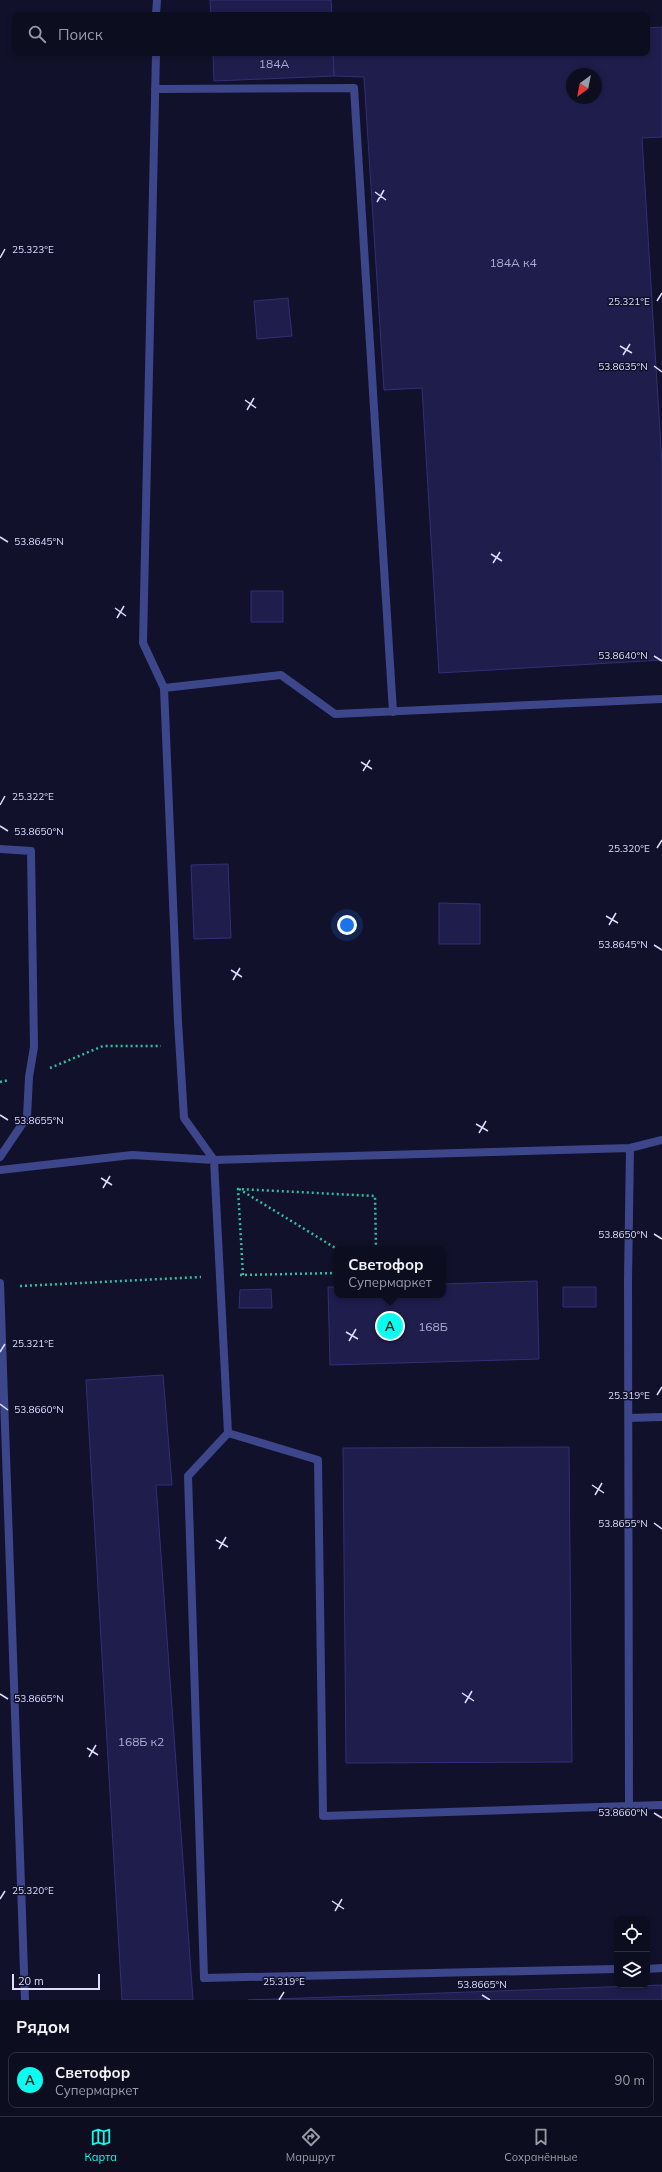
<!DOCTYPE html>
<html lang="ru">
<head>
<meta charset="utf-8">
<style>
  body { margin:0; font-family:Mulish,sans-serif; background:#1b1b2d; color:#f1f3f6 }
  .controls { position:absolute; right:12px; bottom:12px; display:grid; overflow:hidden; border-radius:8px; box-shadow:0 2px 6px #0003 }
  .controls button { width:36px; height:36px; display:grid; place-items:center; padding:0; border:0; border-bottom:1px solid #2d2d3e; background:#0d0d20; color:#f1f3f6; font:20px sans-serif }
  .compass { position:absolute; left:566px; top:68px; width:36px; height:36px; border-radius:50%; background:#0d0d20; box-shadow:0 2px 6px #0003; rotate:212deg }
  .scale { position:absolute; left:12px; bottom:10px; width:88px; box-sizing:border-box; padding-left:4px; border:2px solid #dcddff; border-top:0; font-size:11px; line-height:14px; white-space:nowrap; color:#dcddff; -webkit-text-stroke:3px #11112b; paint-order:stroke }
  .you { position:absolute; left:347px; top:925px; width:14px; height:14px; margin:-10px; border:3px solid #fff; border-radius:50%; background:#1a73e8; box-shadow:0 0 0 6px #1a73e833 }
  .badge { display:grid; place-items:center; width:26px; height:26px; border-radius:50%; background:#08feee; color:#111; font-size:13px; font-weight:700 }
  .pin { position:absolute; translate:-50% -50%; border:2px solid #fff; box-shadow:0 1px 4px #0006 }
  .popup { position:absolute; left:334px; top:1246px; width:112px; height:52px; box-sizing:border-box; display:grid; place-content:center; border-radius:8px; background:#0d0d20; filter:drop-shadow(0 1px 3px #0005); font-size:13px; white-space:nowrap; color:#9a9ca5 }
  .popup b { font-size:15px; color:#f1f3f6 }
  .popup::after { content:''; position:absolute; left:50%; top:100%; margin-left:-8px; border:8px solid transparent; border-top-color:#0d0d20 }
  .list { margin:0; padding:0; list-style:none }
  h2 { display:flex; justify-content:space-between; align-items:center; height:52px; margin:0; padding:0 16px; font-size:17px }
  h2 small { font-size:13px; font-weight:400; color:#9a9ca5 }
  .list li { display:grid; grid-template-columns:26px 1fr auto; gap:12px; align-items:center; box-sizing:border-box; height:56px; margin:0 8px 8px; padding:0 8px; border:1px solid #2d2d3e; border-radius:8px }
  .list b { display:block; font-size:15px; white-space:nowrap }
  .list p { margin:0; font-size:13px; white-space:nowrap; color:#9a9ca5 }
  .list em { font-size:13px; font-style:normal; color:#9a9ca5 }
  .icon { flex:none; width:22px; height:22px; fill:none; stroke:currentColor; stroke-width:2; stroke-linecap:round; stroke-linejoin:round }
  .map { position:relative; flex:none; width:662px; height:2000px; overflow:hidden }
  .search { position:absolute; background:#0d0d20; box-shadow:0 2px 6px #0003; left:12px; right:12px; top:12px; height:44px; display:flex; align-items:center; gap:10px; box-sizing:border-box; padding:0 14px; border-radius:8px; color:#9a9ca5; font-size:15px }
  .sheet { height:116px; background:#0d0d20 }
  nav { display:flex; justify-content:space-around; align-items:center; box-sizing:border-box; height:56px; border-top:1px solid #2d2d3e; background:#0d0d20; font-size:11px; color:#9a9ca5 }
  nav a { display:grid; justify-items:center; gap:2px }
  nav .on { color:#08feee }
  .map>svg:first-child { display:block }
  .building { fill:#1f1d4c; stroke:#322f78; fill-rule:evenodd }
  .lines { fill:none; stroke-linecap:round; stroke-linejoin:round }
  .path { stroke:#31be9e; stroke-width:2.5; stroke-dasharray:2 3; stroke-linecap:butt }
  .lane { stroke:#3d468a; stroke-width:8 }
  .street { stroke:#3d468a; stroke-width:8 }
  .ticks { fill:none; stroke:#dcddff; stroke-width:1.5 }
  .labels { text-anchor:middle; stroke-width:3; stroke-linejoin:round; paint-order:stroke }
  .number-label { font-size:12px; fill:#adadd2 }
  .ticks-label { font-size:10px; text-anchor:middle; fill:#dcddff; stroke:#11112b; stroke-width:3; stroke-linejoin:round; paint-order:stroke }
</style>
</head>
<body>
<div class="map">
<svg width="662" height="2000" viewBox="0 0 662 2000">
  <rect width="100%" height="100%" fill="#11112b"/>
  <path class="building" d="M210 0H331L332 15H211Z
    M662 27V137L642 138 662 465V660L439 673 422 388 384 390 364 77 334 76 333 53H647V28ZM572 74H596V98H572Z
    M213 53H333L334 76 214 81Z
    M288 298 292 336 257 339 254 301Z
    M251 591H283V622H251Z
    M228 864 231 938 194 939 191 865Z
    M439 903 480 904V944H439Z
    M537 1281 539 1359 330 1365 328 1287H337V1295H443V1284Z
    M563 1287H596V1307H563Z
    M271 1289 272 1308H239L240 1290Z
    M163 1375 172 1485H156L193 2000H122L86 1380Z
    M569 1447 572 1762 346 1763 343 1448Z
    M662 1985V2000H248Z"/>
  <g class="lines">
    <path class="path" d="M50 1068 103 1046H161
      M0 1082 9 1080
      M239 1189 337 1249
      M240 1275 337 1273
      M243 1275 238 1189 375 1196 376 1249
      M20 1286 201 1277"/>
    <path class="lane" d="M156 15 157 0
      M156 53 143 643 164 688 178 1022 184 1118 214 1160 630 1148 662 1140
      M155 89 354 88 393 712
      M164 688 281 675 335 714 662 699
      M0 849 31 851 34 1047 29 1077 27 1117 0 1157
      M0 1170 132 1155 214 1160 228 1433 318 1460 323 1816 629 1806 628 1280 630 1148
      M629 1418 662 1417
      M228 1433 188 1476 204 1978 617 1969
      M629 1806 662 1805
      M647 1969 662 1968"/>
    <path class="street" d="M0 1283 25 2000"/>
  </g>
  <path class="ticks" d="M375 192 386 200M377 202 384 190M0 258 5 249M657 301 662 293M620 346 632 353M623 355 630 344M654 366 662 372M245 400 256 408M247 410 254 398M0 537 8 542M491 554 502 561M493 563 500 552M115 608 126 616M117 618 124 606M654 656 662 661M361 762 372 769M363 771 370 760M0 805 5 796M0 826 8 831M657 848 662 840M606 916 618 923M609 925 616 913M654 945 662 950M231 970 242 977M233 980 240 968M0 1115 8 1120M476 1124 488 1131M479 1133 486 1121M101 1178 112 1185M103 1188 110 1176M654 1234 662 1239M346 1332 358 1339M349 1341 356 1329M0 1352 5 1344M657 1395 662 1387M0 1404 8 1410M592 1485 604 1493M595 1495 602 1483M654 1523 662 1529M216 1540 228 1547M219 1549 226 1537M462 1693 474 1701M0 1694 8 1699M465 1703 472 1691M87 1748 98 1755M89 1757 96 1745M654 1813 662 1818M0 1899 5 1891M332 1901 344 1909M335 1911 342 1899M482 1995 490 2000M279 2000 284 1992"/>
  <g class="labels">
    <g class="number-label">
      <text x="274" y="68">184А</text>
      <text x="513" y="267">184А к4</text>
      <text x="433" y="1331">168Б</text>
      <text x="141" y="1746">168Б к2</text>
    </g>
  </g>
  <g class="ticks-label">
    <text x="33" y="253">25.323°E</text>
    <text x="629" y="305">25.321°E</text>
    <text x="623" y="370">53.8635°N</text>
    <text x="39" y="545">53.8645°N</text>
    <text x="623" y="659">53.8640°N</text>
    <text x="33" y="800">25.322°E</text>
    <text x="39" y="835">53.8650°N</text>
    <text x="629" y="852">25.320°E</text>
    <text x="623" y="948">53.8645°N</text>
    <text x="39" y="1124">53.8655°N</text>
    <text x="623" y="1238">53.8650°N</text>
    <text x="33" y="1347">25.321°E</text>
    <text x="629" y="1399">25.319°E</text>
    <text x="39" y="1413">53.8660°N</text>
    <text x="623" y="1527">53.8655°N</text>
    <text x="39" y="1702">53.8665°N</text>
    <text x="623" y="1816">53.8660°N</text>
    <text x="33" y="1894">25.320°E</text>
    <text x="284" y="1985">25.319°E</text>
    <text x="482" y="1988">53.8665°N</text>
  </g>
</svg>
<div class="controls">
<button><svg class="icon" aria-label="locate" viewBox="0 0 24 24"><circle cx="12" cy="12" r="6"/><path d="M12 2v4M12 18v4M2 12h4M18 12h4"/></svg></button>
<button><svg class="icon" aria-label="layers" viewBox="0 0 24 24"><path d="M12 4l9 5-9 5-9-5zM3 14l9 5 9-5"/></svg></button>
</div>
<svg class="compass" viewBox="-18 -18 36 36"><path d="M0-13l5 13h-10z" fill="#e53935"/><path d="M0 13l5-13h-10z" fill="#9a9ca5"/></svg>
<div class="scale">20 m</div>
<div class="you"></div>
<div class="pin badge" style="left:390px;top:1326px">A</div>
<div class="popup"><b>Светофор</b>Супермаркет</div>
<div class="search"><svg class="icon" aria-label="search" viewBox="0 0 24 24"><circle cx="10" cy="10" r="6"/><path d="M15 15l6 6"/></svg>Поиск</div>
</div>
<section class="sheet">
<h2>Рядом<small></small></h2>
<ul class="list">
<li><span class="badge">A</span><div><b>Светофор</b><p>Супермаркет</p></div><em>90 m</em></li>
</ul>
</section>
<nav>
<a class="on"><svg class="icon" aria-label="map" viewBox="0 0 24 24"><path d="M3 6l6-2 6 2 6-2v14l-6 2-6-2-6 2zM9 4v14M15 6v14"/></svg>Карта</a>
<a><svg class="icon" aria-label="directions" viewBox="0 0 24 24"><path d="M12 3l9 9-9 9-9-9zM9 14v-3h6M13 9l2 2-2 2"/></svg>Маршрут</a>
<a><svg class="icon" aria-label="saved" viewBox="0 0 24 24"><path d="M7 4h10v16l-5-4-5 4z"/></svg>Сохранённые</a>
</nav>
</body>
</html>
